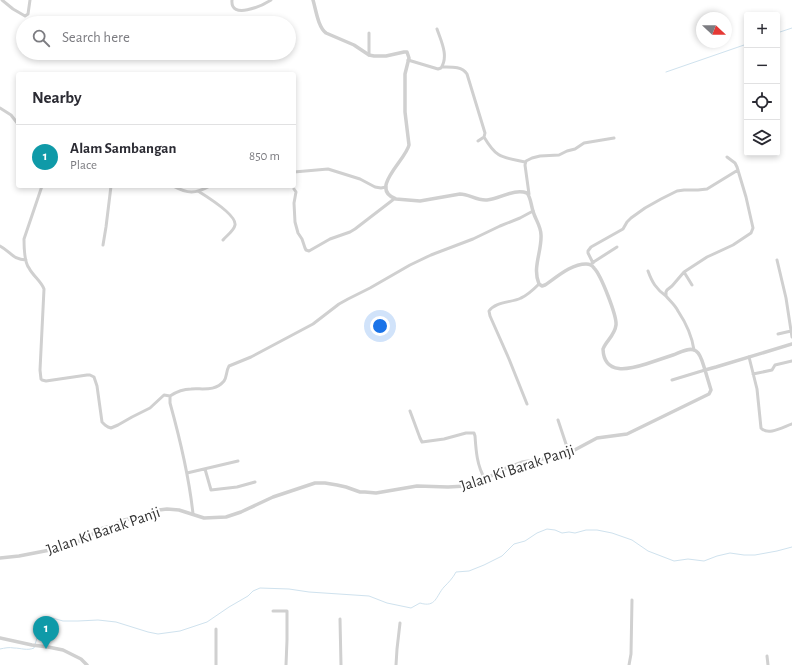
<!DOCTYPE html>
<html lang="en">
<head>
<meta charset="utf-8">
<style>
  body { margin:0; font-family:"Alegreya Sans",sans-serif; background:#f2f2f3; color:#2b2b33 }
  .controls { position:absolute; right:12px; top:12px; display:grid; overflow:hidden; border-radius:4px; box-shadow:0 2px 6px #0003 }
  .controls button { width:36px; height:36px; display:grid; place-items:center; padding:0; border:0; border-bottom:1px solid #e1e1e2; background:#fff; color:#2b2b33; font:20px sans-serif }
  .compass { position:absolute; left:696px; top:12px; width:36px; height:36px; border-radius:50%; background:#fff; box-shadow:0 2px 6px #0003; rotate:112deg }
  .you { position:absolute; left:380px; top:326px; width:14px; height:14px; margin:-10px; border:3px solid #fff; border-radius:50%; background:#1a73e8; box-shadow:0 0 0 6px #1a73e833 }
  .badge { display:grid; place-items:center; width:26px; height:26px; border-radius:50%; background:#7c3aed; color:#fff; font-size:13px; font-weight:700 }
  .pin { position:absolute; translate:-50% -33px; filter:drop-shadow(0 1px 2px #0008) }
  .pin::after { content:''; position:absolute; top:21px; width:14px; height:12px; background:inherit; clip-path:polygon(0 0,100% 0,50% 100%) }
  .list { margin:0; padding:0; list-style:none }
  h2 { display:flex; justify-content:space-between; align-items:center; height:52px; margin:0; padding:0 16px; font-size:17px }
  h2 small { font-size:13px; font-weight:400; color:#7c7c81 }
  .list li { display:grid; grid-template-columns:26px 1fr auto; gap:12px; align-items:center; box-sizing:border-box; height:64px; padding:0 16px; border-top:1px solid #e1e1e2 }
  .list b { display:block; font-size:15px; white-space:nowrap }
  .list p { margin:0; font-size:13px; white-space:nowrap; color:#7c7c81 }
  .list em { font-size:13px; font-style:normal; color:#7c7c81 }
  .icon { flex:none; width:22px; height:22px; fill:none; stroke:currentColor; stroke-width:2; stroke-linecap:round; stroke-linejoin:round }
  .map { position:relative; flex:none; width:792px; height:665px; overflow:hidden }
  .search { position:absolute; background:#fff; box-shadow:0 2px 6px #0003; left:16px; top:16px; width:280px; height:44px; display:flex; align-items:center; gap:10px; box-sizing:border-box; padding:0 14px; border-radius:22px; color:#7c7c81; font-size:15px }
  .panel { position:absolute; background:#fff; box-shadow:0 2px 6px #0003; left:16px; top:72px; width:280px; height:116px; border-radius:4px }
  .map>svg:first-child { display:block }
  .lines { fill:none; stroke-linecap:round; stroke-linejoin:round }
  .stream { stroke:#cfe2ee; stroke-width:1 }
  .minor { stroke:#d0d0d0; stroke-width:3 }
  .tertiary { stroke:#d0d0d0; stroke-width:3.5 }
  .labels { text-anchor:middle; stroke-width:4; stroke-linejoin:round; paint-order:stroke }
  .street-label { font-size:16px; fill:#333; stroke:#fff }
</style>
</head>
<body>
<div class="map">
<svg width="792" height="665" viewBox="0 0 792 665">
  <rect width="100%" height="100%" fill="#fff"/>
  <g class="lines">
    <path class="stream" d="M777 33 792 28
      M666 72 747 44
      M0 649C5 648 9 647 14 648 21 648 27 651 34 648L37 638 38 630 44 617H49L63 621H78L98 620 116 622 148 632 158 634 180 631 207 622 229 607 248 596 253 591 260 588 289 589 309 592 369 596 387 603 411 608 420 603C436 608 436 596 444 587 448 583 453 578 456 572L469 571 484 565 502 556 514 544 525 541 537 533 547 529 555 530 562 533 569 532 575 533 586 530H597L612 533 632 540 648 551 674 561 688 559 704 561 717 556 730 553 744 555H755L777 551 792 547"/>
    <path class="minor" d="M2 0 13 9 25 16 28 14 30 0
      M232 0C230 20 262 6 271 0
      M369 33V55
      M408 60 438 69 441 68C449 56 441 41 437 29
      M442 67C451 67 462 66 467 74L485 133 484 137 478 141
      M0 108 11 115 18 124
      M484 137C497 159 502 157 525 162
      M294 172 328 169 360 179 375 187 381 188 386 187
      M42 186 24 239C24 247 24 262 29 268 33 276 41 281 44 289L40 370 41 379 42 380 46 381 87 375H90L94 377 97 386 102 422 105 425 108 427 111 428 118 425 132 417 150 408 164 395 170 396
      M173 186C188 194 195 194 210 186
      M294 189 296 192 294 203 295 222 298 233 302 239 305 248 306 250 309 251 330 239 350 232 355 229 394 199
      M198 191C206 196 237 215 235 225 234 231 226 236 223 240
      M529 194 525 165 526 161 532 158 540 156 559 155 567 151 575 149 584 143 614 138
      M103 245 106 227 111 186
      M0 246C10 251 13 260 26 260
      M777 260 786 298 792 337
      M592 263 617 247
      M593 263 588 253V251L591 247 623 229 627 222 631 218 645 208 661 199 677 191 684 190H698L707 189 738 170
      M648 271C652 282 656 289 666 296
      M684 272 692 285
      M778 334 791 331
      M694 350C692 336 686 323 678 311 675 305 670 301 666 296V292L667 290 672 286 684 272 707 257 733 245 751 233 753 228 746 197 737 167 735 163 727 157
      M749 357 757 389 761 428C768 436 783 427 792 424
      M753 374 772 370 775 365 792 361
      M672 380 705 370
      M527 404 509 359 490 316 489 311C496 301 511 303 521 298 528 295 534 289 539 284
      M410 411 420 438 422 442 444 439 466 433H474L475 436C476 451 477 466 485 479
      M558 420 569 453
      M205 469 211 490 237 487 255 482
      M187 473 238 461
      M193 514C189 476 180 439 170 403V396C176 392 184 389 191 389 202 388 215 392 224 381 227 377 226 371 229 366L251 357 313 324 339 304 348 299 370 288 410 265 431 255 473 239 500 226 520 218 533 211
      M273 611H287V640L286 665
      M340 619 341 665
      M767 656 768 665
      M216 665V629
      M396 665 397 649 400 623
      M629 665 631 654 632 600"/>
    <path class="tertiary" d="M313 0C316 10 318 27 326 33L354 45 369 55 374 56H386L404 52H407L409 58 405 74V112L409 145C406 160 368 189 396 199L420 201 460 194C469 194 477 201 487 200 500 199 514 188 527 193 531 198 531 205 533 211 535 219 541 226 541 235 542 251 532 268 539 284L542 286 545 285C557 277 571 264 586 264 590 264 592 265 594 268 601 275 617 316 616 325 615 335 606 341 603 349 604 376 630 369 646 364 655 361 664 358 673 355 679 353 690 346 696 351 701 354 703 364 705 370
      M0 558 19 556 50 550 67 545 82 540 103 528 112 526 124 520 145 516 159 510 167 509 179 510 204 518 226 517 241 512 273 497 315 483H325L337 485 346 487 360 492H365L376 493 417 486 448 487 466 486 478 483 504 469 523 462 548 458 569 453 597 438 627 434 709 394 711 390 705 370 716 367 792 344
      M0 638 32 645 48 647 63 650 81 659 87 665"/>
  </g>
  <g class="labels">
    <g class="street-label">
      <text transform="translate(517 467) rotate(-18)" y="6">Jalan Ki Barak Panji</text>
      <text transform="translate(103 530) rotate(-19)" y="6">Jalan Ki Barak Panji</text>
    </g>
  </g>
</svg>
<div class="controls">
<button>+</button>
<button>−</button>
<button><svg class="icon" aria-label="locate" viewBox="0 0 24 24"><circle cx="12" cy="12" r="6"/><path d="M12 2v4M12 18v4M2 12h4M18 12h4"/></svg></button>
<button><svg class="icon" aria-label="layers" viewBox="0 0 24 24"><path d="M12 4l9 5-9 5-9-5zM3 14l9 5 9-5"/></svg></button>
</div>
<svg class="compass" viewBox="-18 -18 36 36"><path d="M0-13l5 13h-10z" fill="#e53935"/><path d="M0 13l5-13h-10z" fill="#7c7c81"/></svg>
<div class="you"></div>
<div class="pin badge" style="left:46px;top:649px;background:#0f9aa8">1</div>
<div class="search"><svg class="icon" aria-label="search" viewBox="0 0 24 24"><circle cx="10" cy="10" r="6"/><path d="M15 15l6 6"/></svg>Search here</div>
<section class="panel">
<h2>Nearby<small></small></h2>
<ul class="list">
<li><span class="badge" style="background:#0f9aa8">1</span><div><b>Alam Sambangan</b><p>Place</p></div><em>850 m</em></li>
</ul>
</section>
</div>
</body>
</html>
